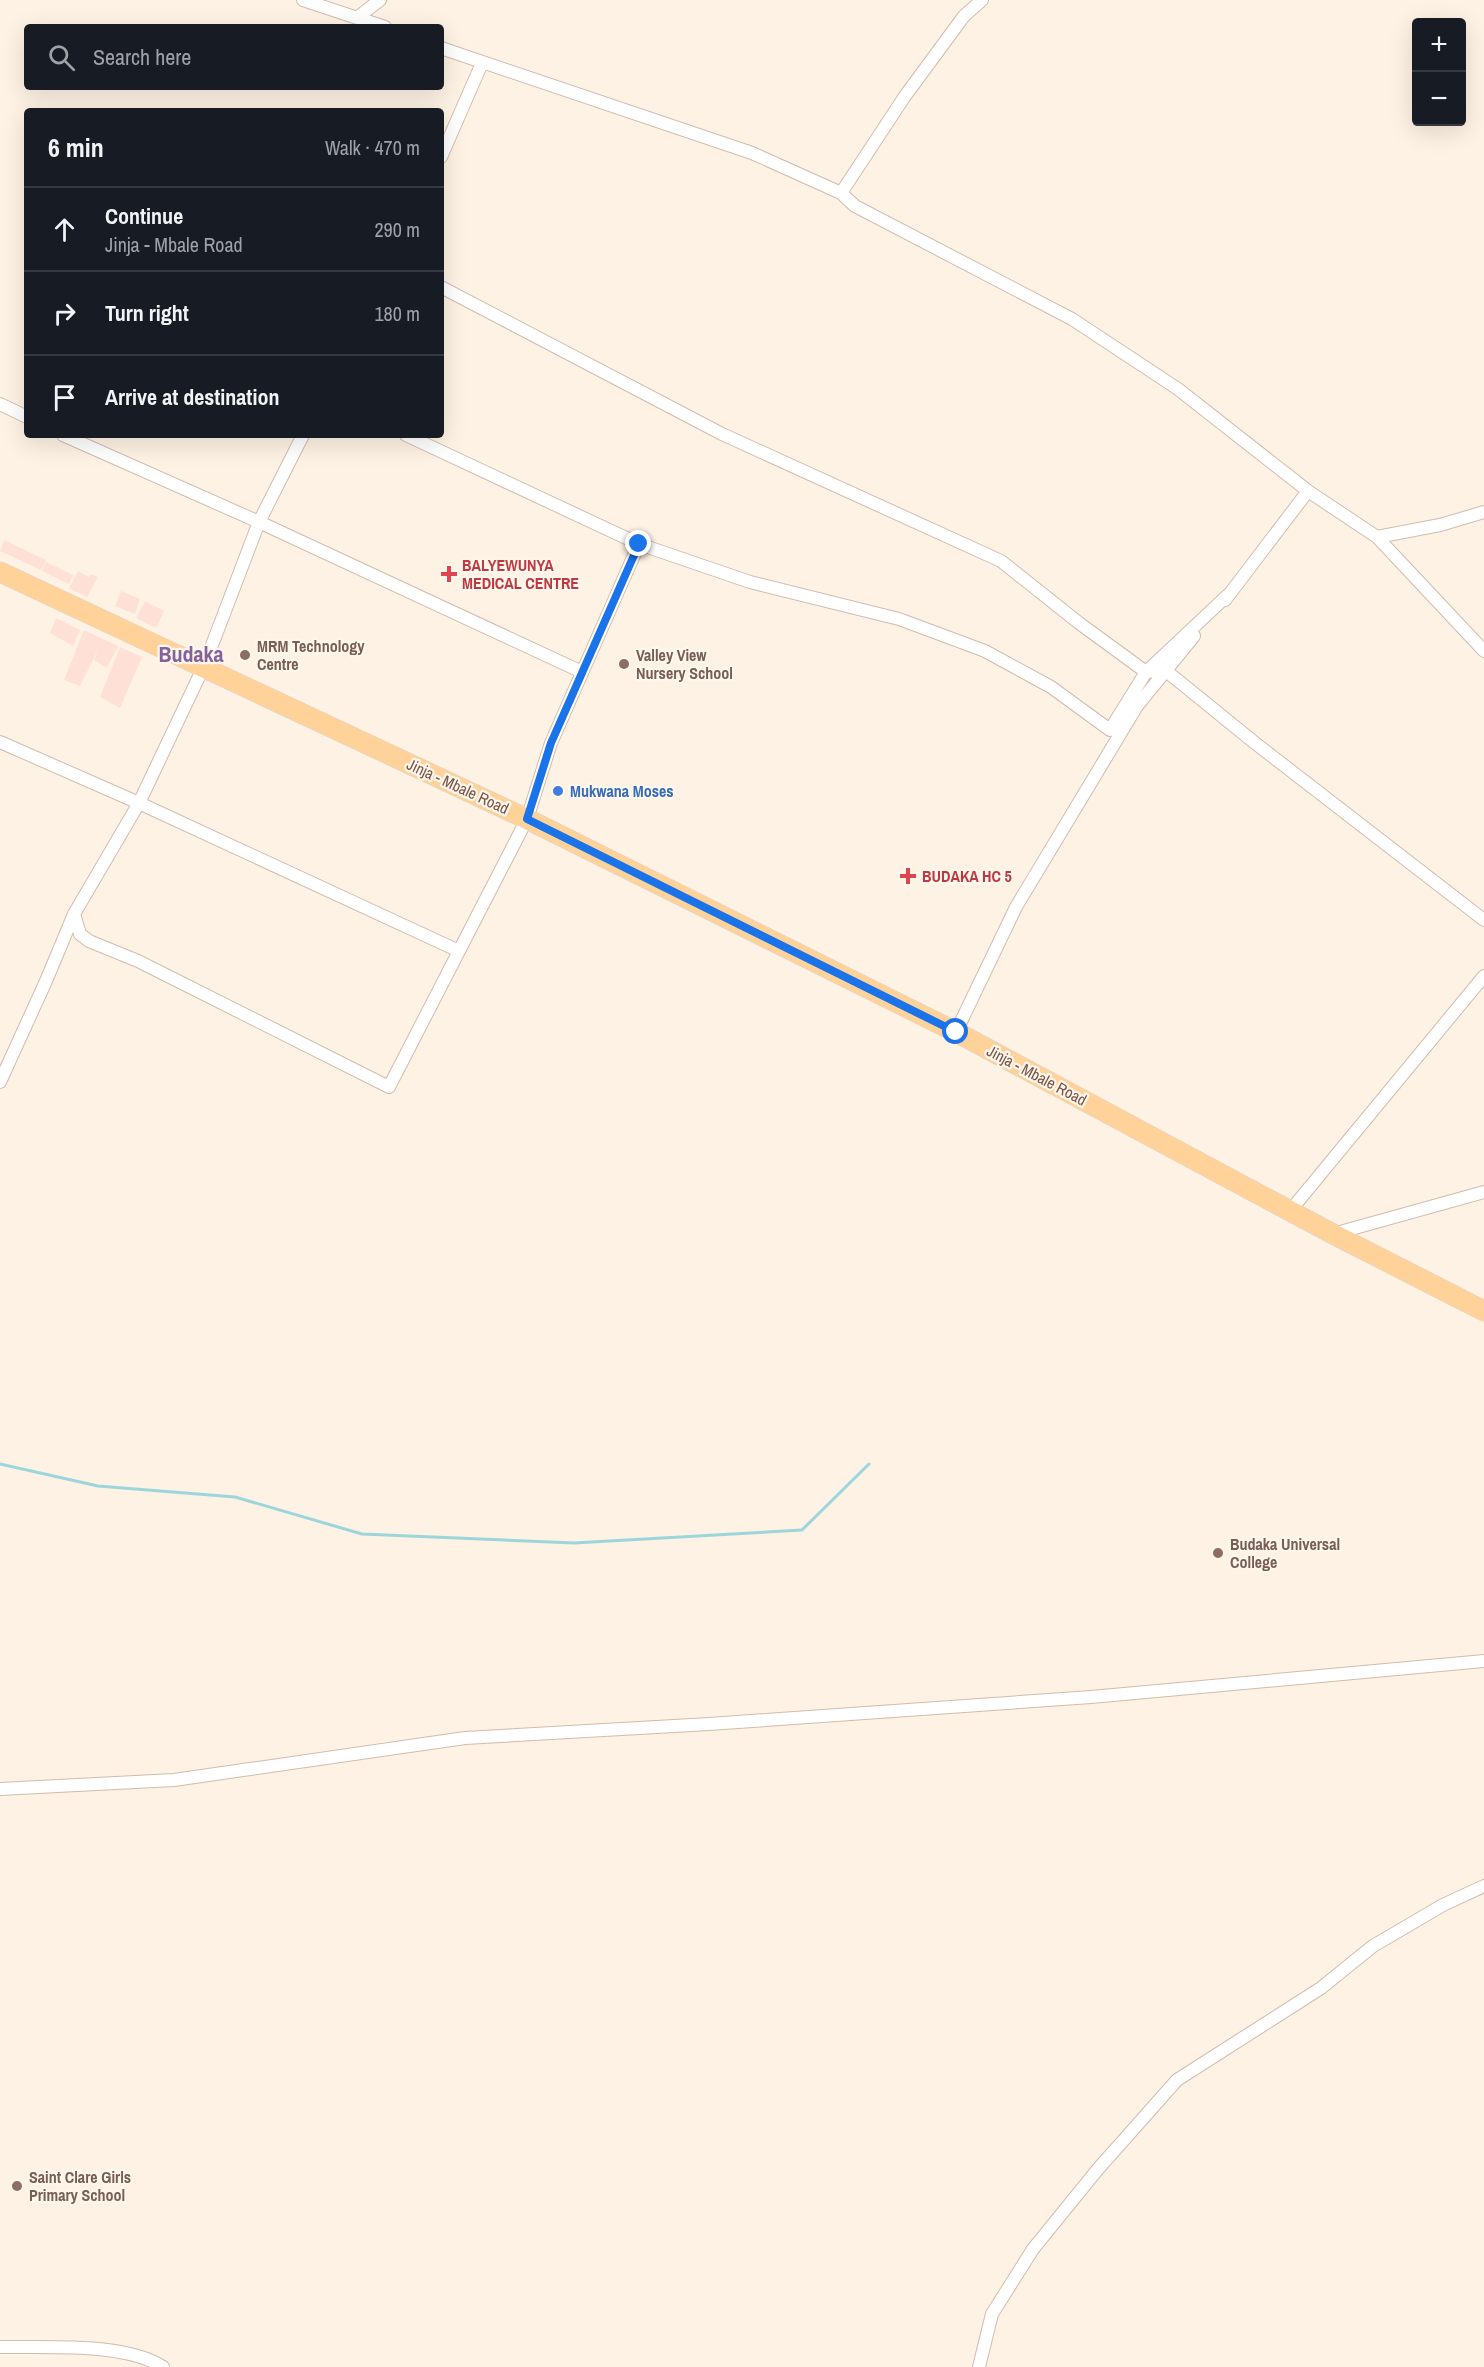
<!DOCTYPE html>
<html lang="en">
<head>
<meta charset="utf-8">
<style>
  body { margin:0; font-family:"Archivo Narrow",sans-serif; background:#242831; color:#f1f3f6 }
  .controls { position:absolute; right:18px; top:18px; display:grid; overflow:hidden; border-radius:6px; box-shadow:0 6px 24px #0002 }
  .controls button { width:54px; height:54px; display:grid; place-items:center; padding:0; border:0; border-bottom:2px solid #363941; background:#171b24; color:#f1f3f6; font:30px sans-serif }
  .stop { position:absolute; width:18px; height:18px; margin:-14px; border:4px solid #1a73e8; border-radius:50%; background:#fff }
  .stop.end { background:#1a73e8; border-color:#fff; box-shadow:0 2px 6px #0008 }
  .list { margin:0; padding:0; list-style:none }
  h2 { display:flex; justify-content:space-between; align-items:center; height:78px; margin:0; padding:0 24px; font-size:26px }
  h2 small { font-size:20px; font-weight:400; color:#9ea1a6 }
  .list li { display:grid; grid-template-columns:39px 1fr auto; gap:18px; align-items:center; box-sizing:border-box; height:84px; padding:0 24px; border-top:2px solid #363941 }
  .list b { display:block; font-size:22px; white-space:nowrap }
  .list p { margin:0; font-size:20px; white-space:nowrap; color:#9ea1a6 }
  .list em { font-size:20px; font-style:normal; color:#9ea1a6 }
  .icon { flex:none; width:33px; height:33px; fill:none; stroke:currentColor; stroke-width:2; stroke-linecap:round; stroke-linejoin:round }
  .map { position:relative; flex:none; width:1484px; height:2367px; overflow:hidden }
  .search { position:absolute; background:#171b24; box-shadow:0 6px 24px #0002; left:24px; top:24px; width:420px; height:66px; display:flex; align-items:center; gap:15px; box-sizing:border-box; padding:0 21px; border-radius:6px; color:#9ea1a6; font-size:22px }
  .panel { position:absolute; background:#171b24; box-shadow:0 6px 24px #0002; left:24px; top:108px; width:420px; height:330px; border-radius:6px }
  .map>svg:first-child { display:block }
  .commercial { fill:#ffe0d7 }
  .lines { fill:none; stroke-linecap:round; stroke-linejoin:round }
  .stream { stroke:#9cd6dc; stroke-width:3 }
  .minor-casing { stroke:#d3bbac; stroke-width:14 }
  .primary-casing { stroke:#dcd3cf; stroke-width:21 }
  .minor { stroke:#fff; stroke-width:12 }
  .primary { stroke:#ffd29a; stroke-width:20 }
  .route { stroke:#1a73e8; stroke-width:8 }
  .health-dot { fill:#e0444e; stroke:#fff6ec; stroke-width:2 }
  .education-dot { fill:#8d6e63; stroke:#fff6ec; stroke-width:2 }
  .shop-dot { fill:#3f7fe0; stroke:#fff6ec; stroke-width:2 }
  .labels { text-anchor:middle; stroke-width:4.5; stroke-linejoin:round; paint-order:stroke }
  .health-label { font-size:16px; font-weight:bold; fill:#be3a42; stroke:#fff6ec; text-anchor:start }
  .education-label { font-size:16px; font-weight:bold; fill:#785e54; stroke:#fff6ec; text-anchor:start }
  .street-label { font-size:16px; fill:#795547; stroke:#fff6ec }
  .shop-label { font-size:16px; font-weight:bold; fill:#366cbe; stroke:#fff6ec; text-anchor:start }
  .district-label { font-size:22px; font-weight:bold; fill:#85629d; stroke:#fff6ec }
</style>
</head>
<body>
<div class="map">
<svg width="1484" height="2367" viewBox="0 0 1484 2367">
  <rect width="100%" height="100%" fill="#fef2e4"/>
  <path class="commercial" d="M4 540 46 560 41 570 0 551Z
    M46 562 73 575 69 584 42 571Z
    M78 571 89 577 91 574 98 577 87 597 69 588Z
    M121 591 140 599 135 614 115 606Z
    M145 601 164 611 156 628 136 618Z
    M56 618 80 630 73 646 50 633Z
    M84 630 118 646 107 668 94 660 99 648 80 686 64 680Z
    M120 647 142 657 120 708 100 697Z"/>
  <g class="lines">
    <path class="stream" d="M0 1464 98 1486 235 1497 362 1534 574 1543 802 1530 869 1464"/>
    <defs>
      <path id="minor" d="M303 0 385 27
        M358 17 380 0
        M441 48 752 153 841 193 855 206 1072 319 1178 389 1308 491 1377 537 1484 651
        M441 157 482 63
        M841 193 905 96 964 16 982 0
        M441 287 722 434 1001 561 1079 623 1146 672 1165 670 1255 743 1484 920
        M0 404 27 417
        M63 435 259 522 582 672
        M1377 537 1440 525 1484 512
        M639 544 750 582 899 619 985 651 1051 687 1110 730 1146 672 1230 593
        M1225 600 1308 491
        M0 742 139 803 459 951
        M74 914 80 934 89 941 138 961 389 1087 527 819 551 743 639 544 406 435
        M956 1032 1016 907 1137 706 1194 636
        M0 1082 46 981 74 914 139 803 204 666 259 522 303 435
        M1290 1211 1484 976
        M1333 1234 1484 1192
        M0 1789 174 1780 465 1738 709 1724 1091 1697 1484 1661
        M0 2347C47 2348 124 2342 163 2367
        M979 2367 992 2314 1033 2249 1098 2169 1177 2080 1321 1988 1373 1946 1443 1905 1484 1886"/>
      <path id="primary" d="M0 572 527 819 956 1032 1333 1234 1484 1311"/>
    </defs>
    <use href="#minor" class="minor-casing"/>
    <use href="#primary" class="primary-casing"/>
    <use href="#minor" class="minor"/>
    <use href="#primary" class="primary"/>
  </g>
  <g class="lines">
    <path class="route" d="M639 544 551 743 527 819 956 1032"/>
  </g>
  <g class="health-dot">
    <path d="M446 565h6v6h6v6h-6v6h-6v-6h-6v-6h6z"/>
    <path d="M905 867h6v6h6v6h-6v6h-6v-6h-6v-6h6z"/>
  </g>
  <g class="education-dot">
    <circle cx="245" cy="655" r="6"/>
    <circle cx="624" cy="664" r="6"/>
    <circle cx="1218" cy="1553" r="6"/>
    <circle cx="17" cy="2186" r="6"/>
  </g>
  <circle class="shop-dot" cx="558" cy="791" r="6"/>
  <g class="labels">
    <g class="health-label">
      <text x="462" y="571">BALYEWUNYA<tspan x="462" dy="18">MEDICAL CENTRE</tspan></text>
      <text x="922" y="882">BUDAKA HC 5</text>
    </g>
    <g class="education-label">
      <text x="257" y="652">MRM Technology<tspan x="257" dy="18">Centre</tspan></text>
      <text x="636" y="661">Valley View<tspan x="636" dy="18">Nursery School</tspan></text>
      <text x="1230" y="1550">Budaka Universal<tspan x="1230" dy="18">College</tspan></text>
      <text x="29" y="2183">Saint Clare Girls<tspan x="29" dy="18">Primary School</tspan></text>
    </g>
    <g class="street-label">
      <text transform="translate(458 786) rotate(25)" y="6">Jinja - Mbale Road</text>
      <text transform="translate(1037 1075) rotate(28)" y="6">Jinja - Mbale Road</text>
    </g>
    <g class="shop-label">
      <text x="570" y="797">Mukwana Moses</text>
    </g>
    <g class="district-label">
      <text x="191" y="662">Budaka</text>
    </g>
  </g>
</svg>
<div class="controls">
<button>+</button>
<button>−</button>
</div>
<div class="stop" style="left:956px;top:1032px"></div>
<div class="stop end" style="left:639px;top:544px"></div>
<div class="search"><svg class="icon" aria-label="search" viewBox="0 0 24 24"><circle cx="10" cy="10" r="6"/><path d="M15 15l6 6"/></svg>Search here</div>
<section class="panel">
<h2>6 min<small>Walk · 470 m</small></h2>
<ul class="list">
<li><svg class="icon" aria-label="ahead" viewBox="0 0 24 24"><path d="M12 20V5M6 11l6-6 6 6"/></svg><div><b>Continue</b><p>Jinja - Mbale Road</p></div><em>290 m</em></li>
<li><svg class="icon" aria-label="right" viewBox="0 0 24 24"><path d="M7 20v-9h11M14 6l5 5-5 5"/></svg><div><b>Turn right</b></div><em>180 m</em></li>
<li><svg class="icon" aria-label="arrive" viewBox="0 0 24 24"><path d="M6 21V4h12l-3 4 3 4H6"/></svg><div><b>Arrive at destination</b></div></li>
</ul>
</section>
</div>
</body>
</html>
